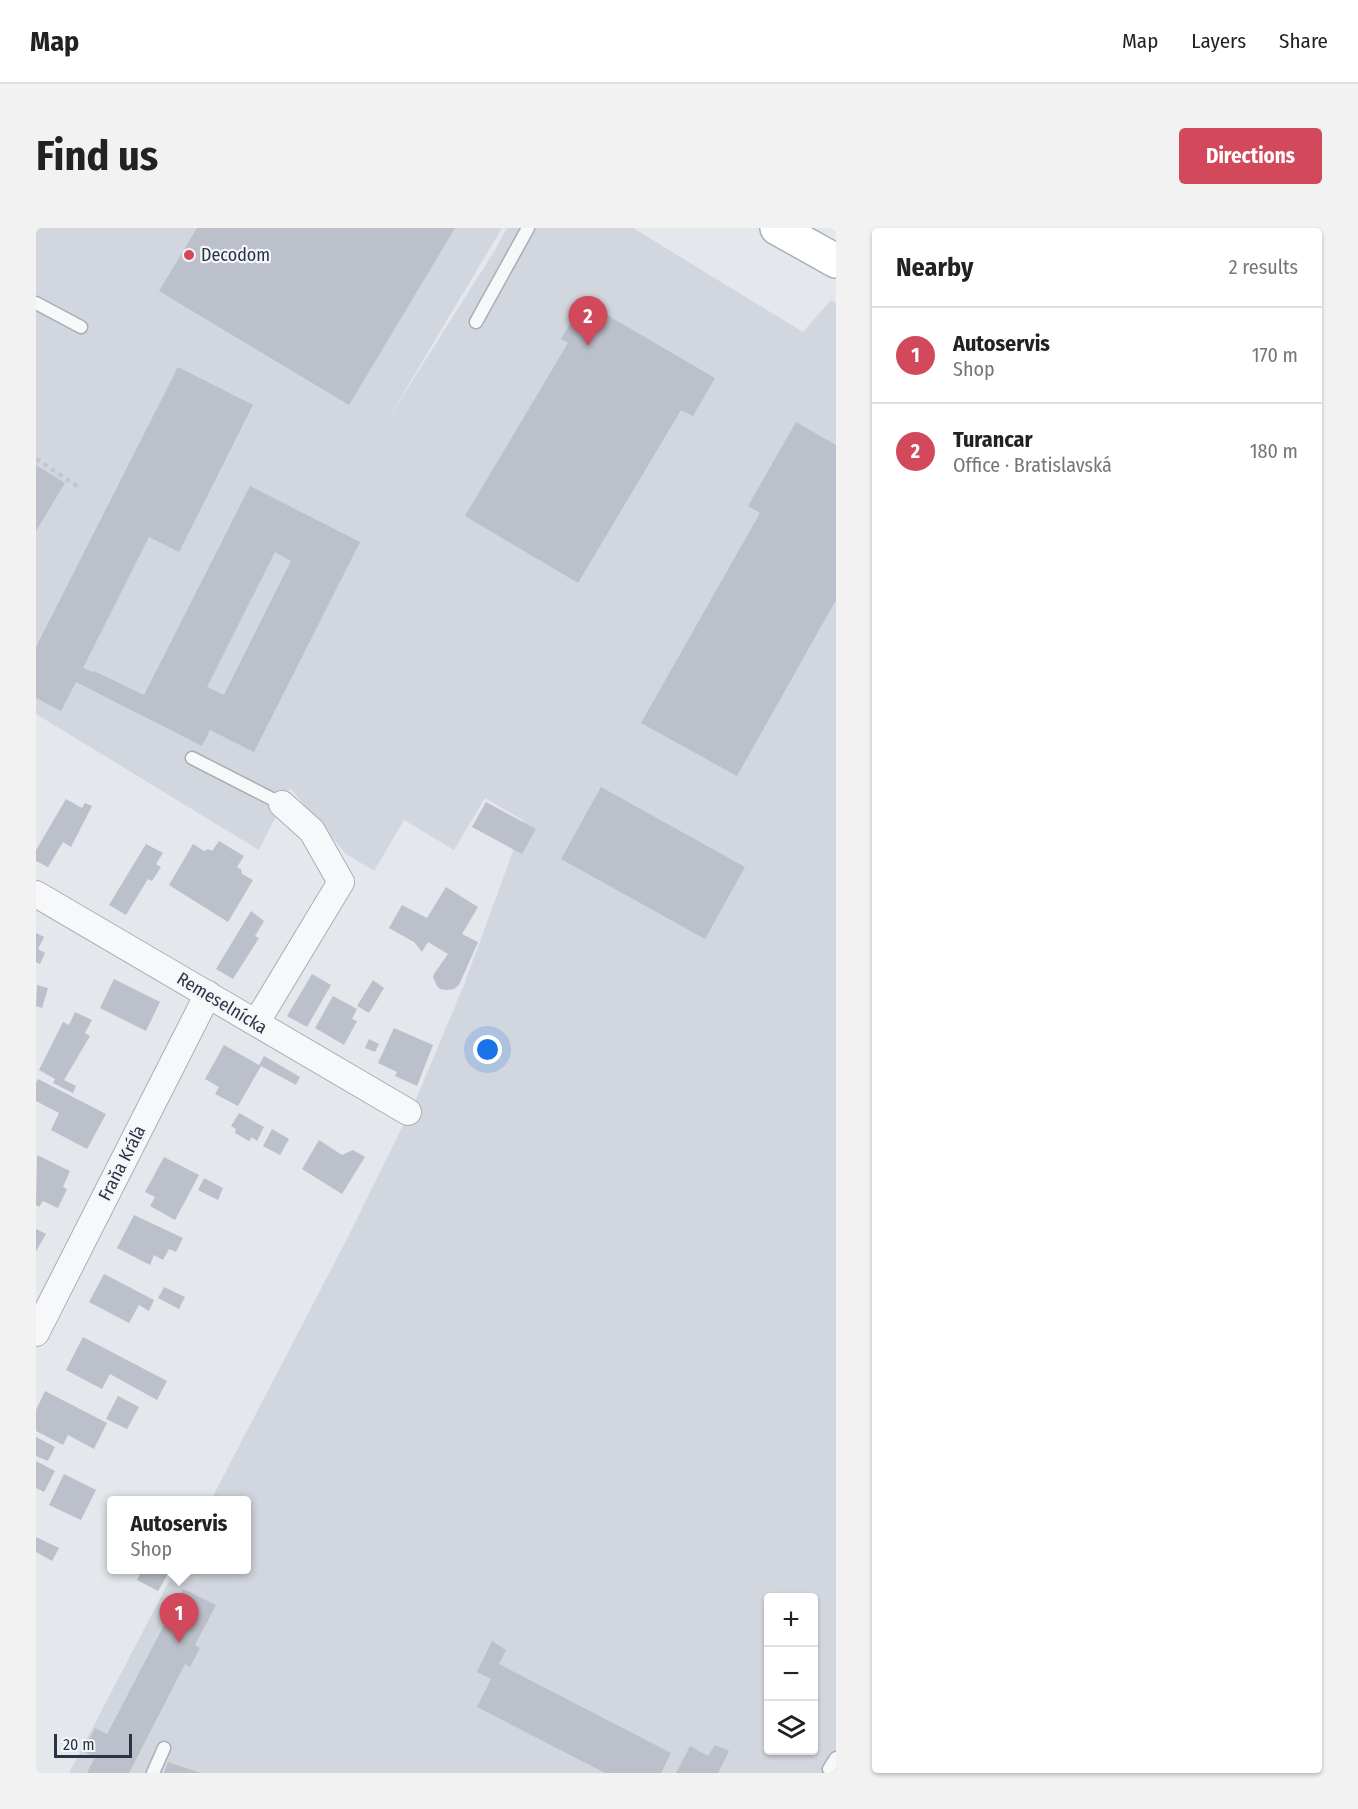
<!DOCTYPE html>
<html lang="en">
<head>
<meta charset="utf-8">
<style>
  body { margin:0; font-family:"Fira Sans Condensed",sans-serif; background:#f2f2f2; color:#222 }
  .controls { position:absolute; right:18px; bottom:18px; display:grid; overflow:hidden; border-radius:6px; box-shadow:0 2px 4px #0004 }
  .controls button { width:54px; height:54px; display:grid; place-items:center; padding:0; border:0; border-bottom:2px solid #e0e0e0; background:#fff; color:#222; font:30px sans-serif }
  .scale { position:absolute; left:18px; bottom:15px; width:78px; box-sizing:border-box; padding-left:6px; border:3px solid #2b3445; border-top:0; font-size:16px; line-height:21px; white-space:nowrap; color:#2b3445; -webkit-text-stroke:4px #f4f6f9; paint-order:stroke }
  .you { position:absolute; left:452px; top:822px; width:21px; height:21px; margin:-15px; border:4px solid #fff; border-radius:50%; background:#1a73e8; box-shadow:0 0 0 9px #1a73e833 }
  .badge { display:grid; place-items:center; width:39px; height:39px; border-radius:50%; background:#d1495b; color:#fff; font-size:20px; font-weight:700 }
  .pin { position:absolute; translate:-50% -50px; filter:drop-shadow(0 2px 3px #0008) }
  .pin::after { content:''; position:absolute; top:32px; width:21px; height:18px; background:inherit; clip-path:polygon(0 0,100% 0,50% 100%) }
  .popup { position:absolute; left:71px; top:1268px; width:144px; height:78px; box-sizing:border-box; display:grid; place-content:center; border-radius:6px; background:#fff; filter:drop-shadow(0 2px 4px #0005); font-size:20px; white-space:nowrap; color:#767676 }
  .popup b { font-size:22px; color:#222 }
  .popup::after { content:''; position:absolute; left:50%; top:100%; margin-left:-12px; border:12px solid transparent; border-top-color:#fff }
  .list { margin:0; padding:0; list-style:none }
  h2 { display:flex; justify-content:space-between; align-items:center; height:78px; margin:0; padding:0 24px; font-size:26px }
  h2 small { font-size:20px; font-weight:400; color:#767676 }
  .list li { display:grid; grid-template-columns:39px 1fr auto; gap:18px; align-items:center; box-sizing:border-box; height:96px; padding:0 24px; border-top:2px solid #e0e0e0 }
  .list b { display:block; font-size:22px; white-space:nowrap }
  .list p { margin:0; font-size:20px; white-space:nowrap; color:#767676 }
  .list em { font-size:20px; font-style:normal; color:#767676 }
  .icon { flex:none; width:33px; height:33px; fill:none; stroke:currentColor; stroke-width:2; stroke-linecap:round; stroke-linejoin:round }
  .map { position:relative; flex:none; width:800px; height:1545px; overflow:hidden; border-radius:6px }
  header { display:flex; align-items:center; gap:36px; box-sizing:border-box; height:84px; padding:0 30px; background:#fff; border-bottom:2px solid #e0e0e0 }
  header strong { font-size:28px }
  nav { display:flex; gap:33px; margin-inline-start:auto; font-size:21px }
  .intro { display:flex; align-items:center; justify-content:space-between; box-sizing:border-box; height:144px; padding:0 36px }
  h1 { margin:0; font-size:42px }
  .button { padding:15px 27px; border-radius:6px; background:#d1495b; color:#fff; font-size:21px; font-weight:700 }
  main { display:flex; gap:36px; padding:0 36px }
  aside { flex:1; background:#fff; border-radius:6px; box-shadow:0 2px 4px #0004 }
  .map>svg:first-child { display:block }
  .built { fill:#d2d6de; fill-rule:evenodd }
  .building { fill:#bbc0ca; fill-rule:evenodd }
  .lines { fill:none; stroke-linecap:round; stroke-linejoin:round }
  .service-casing { stroke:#a9aeb7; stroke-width:15 }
  .minor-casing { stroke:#a9aeb7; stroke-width:28 }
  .secondary-casing { stroke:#a9aeb7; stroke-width:36 }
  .path { stroke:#c2c5cb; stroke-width:4; stroke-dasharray:4.5 4.5; stroke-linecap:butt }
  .service { stroke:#f7f8fa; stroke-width:12 }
  .minor { stroke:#f7f8fa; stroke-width:26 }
  .secondary { stroke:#fff; stroke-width:33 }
  .poi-dot { fill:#d1495b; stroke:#f4f6f9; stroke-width:2 }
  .labels { text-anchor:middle; stroke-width:4.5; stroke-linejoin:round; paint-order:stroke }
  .poi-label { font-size:18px; fill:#2b3445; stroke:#f4f6f9; text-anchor:start }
  .street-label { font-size:18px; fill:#2b3445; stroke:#f4f6f9 }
</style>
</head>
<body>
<header>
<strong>Map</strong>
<nav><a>Map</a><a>Layers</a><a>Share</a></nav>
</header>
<div class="intro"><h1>Find us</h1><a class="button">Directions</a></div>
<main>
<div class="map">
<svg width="800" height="1545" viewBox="0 0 800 1545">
  <rect width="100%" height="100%" fill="#e4e7ec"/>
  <path class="built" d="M0 0H466L349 196 459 22 471 0H597L767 104 795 72 800 75V1545H33L139 1342H210V1272H175L313 1007 381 869 428 757 488 593 449 570 418 622 368 592 338 643 310 626 254 560 223 622 0 486ZM732 1370H778V1522H732Z"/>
  <path class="building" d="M161 0H419L313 177 123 63Z
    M547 73 679 150 657 188 645 182 542 355 429 288 532 115 525 111Z
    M142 139 217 177 143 324 113 309 47 440 57 444 58 443 108 467 214 258 324 314 218 524 174 502 166 518 40 454 25 483 0 470V419ZM239 324 255 333 188 467 171 459Z
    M760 194 800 217V372L701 548 605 495 724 285 712 278Z
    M0 237 29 255 0 303Z
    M565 559 709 639 669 711 525 631Z
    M30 571 46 580 49 575 56 578 35 619 27 614 12 639 0 633V622Z
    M450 574 500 601 486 626 436 599Z
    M183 613 208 628 201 639 205 641 206 646 217 652 192 694 133 657 157 616 168 623 172 621 176 623Z
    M110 616 127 625 120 636 125 639 116 653 112 651 90 687 73 677Z
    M410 659 442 679 426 706 442 714 423 757 418 761 411 762 404 761 401 758 397 749 398 746 412 726 392 714 386 724 378 714 353 700 366 677 391 690Z
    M215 683 228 693 219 708 223 710 197 751 180 741Z
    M0 705 8 709 2 721 9 725 4 736 0 734Z
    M276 746 295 757 271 799 251 788Z
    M78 751 124 774 110 803 64 780Z
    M337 752 348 760 333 785 321 778Z
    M1 757 12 760 6 780 0 778Z
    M297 768 321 781 316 791 321 793 308 817 279 800Z
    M39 784 56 792 49 805 54 808 28 852 40 858 37 865 17 855 19 851 3 842 27 794 33 797Z
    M358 800 397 817 381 858 359 848 361 844 342 835Z
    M333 811 343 816 339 824 329 820Z
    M188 817 223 837 228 828 264 849 260 857 225 838 202 878 179 866 183 859 169 851Z
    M2 851 70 886 51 921 15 902 23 885 0 873V855Z
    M203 885 228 899 221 913 216 909 213 913 199 905 200 901 195 898Z
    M236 901 253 911 244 927 227 918Z
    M283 912 306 927 317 922 329 929 306 966 266 941Z
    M1 927 34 943 27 959 31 961 22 980 7 973 3 979 0 977Z
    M128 929 163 947 139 992 114 978 119 969 109 964Z
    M168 950 187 960 182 972 162 962Z
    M98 987 147 1010 140 1024 133 1021 127 1032 118 1027 114 1037 81 1020Z
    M0 1001 10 1006 0 1023Z
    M68 1046 118 1072 113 1083 103 1077 93 1095 53 1074Z
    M128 1059 149 1069 143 1081 122 1070Z
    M47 1109 131 1153 121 1172 74 1146 66 1161 30 1142Z
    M9 1163 71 1195 58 1221 32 1207 27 1217 0 1203V1182Z
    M82 1168 103 1179 91 1201 70 1191Z
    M0 1209 19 1219 12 1233 0 1228Z
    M0 1233 19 1243 8 1264 0 1260Z
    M28 1246 60 1262 45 1292 13 1277Z
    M0 1309 23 1320 16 1333 0 1324Z
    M106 1342H134L122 1363 101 1352Z
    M147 1361 180 1377 159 1417 164 1420 154 1439 149 1436 93 1545H51L59 1529 47 1523 59 1500 71 1506Z
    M456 1413 470 1422 463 1436 635 1525 625 1545H569L441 1479 455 1451 441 1444Z
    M679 1517 693 1523 682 1545H640L654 1518 672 1528Z
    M132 1534 165 1545H128Z"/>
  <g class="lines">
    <defs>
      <path id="service" d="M0 75 45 99
        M440 94 492 0
        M156 530 246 576
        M800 1530 793 1541 800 1545
        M117 1545 128 1520"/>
      <path id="minor" d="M0 666 372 884
        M220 795 305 654 276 603 246 576
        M0 1105 172 766"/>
      <path id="secondary" d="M741 0 800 33"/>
    </defs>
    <use href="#service" class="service-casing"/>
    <use href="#minor" class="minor-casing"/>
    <use href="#secondary" class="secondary-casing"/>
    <path class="path" d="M0 231 44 260"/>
    <use href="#service" class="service"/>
    <use href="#minor" class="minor"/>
    <use href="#secondary" class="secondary"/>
  </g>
  <circle class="poi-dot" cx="153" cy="27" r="6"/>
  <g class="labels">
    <g class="poi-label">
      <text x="165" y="33">Decodom</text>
    </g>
    <g class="street-label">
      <text transform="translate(186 775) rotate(31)" y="6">Remeselnícka</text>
      <text transform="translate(86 935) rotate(-63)" y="6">Fraňa Kráľa</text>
    </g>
  </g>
</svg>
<div class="controls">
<button>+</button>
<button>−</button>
<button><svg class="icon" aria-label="layers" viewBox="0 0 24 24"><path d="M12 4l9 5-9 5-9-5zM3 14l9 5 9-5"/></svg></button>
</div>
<div class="scale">20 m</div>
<div class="you"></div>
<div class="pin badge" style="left:143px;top:1415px">1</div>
<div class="popup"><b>Autoservis</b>Shop</div>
<div class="pin badge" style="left:552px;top:118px">2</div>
</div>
<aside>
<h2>Nearby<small>2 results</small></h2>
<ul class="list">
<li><span class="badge">1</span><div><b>Autoservis</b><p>Shop</p></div><em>170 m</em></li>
<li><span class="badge">2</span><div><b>Turancar</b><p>Office · Bratislavská</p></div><em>180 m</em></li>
</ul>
</aside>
</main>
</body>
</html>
